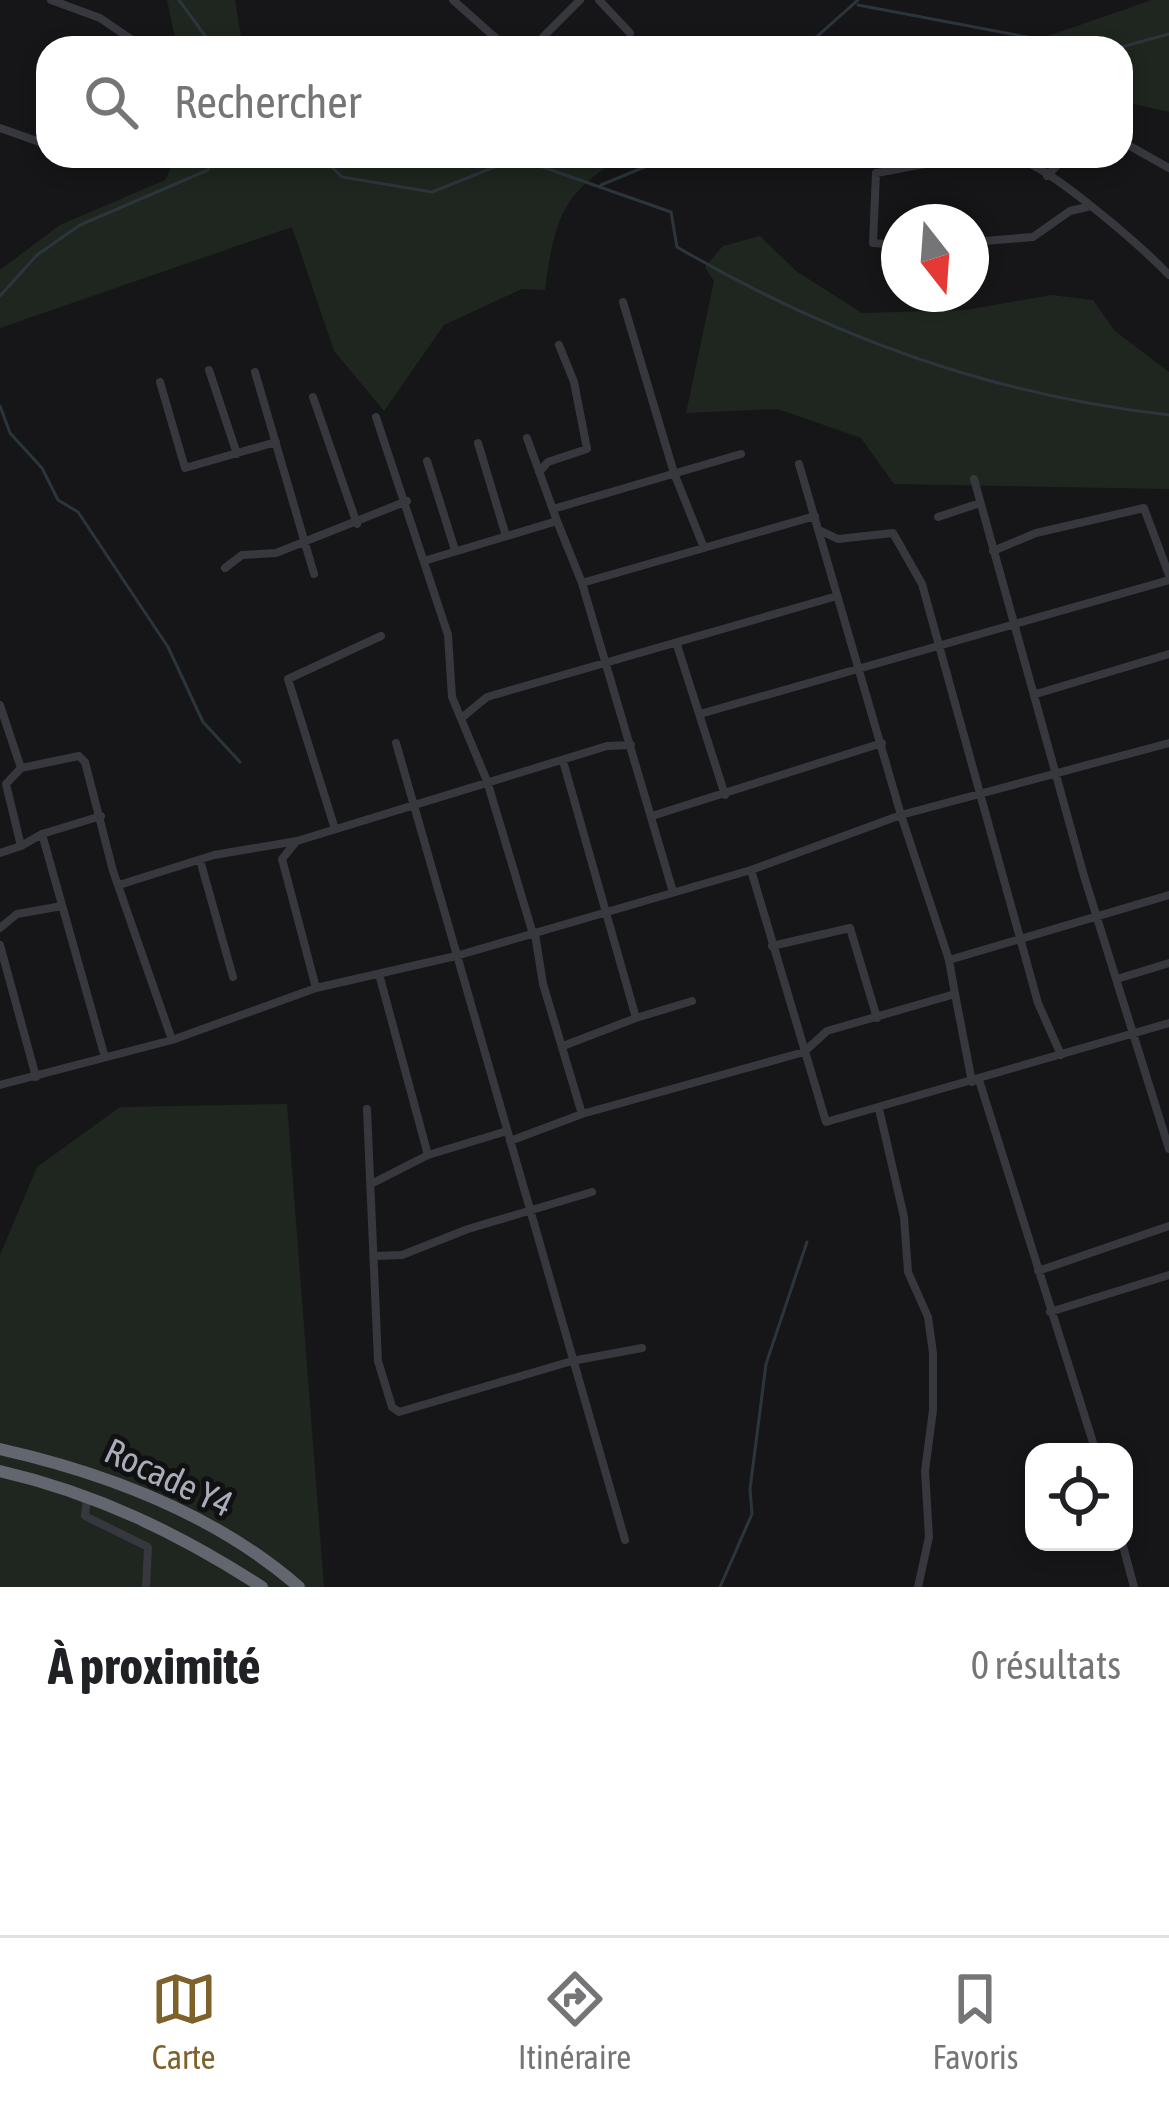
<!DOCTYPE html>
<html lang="fr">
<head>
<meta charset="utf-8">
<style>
  body { margin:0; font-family:"Asap Condensed",sans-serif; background:#f6f6f6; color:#202124 }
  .controls { position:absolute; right:36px; bottom:36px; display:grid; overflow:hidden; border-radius:24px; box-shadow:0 6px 18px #0003 }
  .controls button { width:108px; height:108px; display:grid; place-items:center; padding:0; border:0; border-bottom:3px solid #e0e0e0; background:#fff; color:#202124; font:60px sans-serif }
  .compass { position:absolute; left:881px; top:204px; width:108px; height:108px; border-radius:50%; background:#fff; box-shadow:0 6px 18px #0003; rotate:163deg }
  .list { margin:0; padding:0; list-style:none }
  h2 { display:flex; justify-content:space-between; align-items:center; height:156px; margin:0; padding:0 48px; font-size:51px }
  h2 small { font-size:39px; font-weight:400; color:#757577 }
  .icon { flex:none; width:66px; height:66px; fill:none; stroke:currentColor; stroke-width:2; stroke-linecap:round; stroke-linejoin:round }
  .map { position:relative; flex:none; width:1169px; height:1587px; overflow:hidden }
  .search { position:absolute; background:#fff; box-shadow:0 6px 18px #0003; left:36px; right:36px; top:36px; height:132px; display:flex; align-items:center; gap:30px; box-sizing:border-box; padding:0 42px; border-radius:36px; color:#757577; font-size:45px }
  .sheet { height:348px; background:#fff }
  nav { display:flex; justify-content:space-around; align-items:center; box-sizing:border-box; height:168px; border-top:3px solid #e0e0e0; background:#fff; font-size:33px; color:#757577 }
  nav a { display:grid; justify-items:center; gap:6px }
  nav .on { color:#7e622b }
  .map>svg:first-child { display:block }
  .green { fill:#1e261f }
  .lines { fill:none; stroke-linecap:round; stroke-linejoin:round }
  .stream { stroke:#2c353c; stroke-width:3 }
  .minor { stroke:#37383d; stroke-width:8 }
  .highway { stroke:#63666e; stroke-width:12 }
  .labels { text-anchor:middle; stroke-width:10; stroke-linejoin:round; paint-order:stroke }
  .street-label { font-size:36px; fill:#a8adb8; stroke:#111113 }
</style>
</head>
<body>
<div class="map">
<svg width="1169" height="1587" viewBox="0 0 1169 1587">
  <rect width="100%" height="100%" fill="#161618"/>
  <path class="green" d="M167 0H235L243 48H177Z
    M1152 0H1169V112L1121 101V48H1037L1039 39Z
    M177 156H626C562 190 554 221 545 290L522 289 444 325 384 411 334 351 292 227 0 328V270L60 225 165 180Z
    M760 236 796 271 862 313 966 310 1051 295 1093 300 1115 331 1169 372V489L894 484 861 438 778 409 686 413 714 281 705 267 723 246Z
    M287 1104 324 1587H0V1255L37 1167 120 1107Z"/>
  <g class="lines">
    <path class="stream" d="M179 0 214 48
      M858 5 1085 48
      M804 48 858 0
      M1118 48 1169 34
      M320 156 342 177 432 192 517 158 671 212 677 247C831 337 991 395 1169 415
      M601 185 671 156
      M0 296 37 255 80 225 208 170 213 156
      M0 406 10 433 42 468 58 500 78 512 168 647 203 722 240 762
      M720 1587 752 1514 750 1489 766 1364 807 1242"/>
    <path class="minor" d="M51 0 100 18 144 48
      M453 0 507 48
      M599 0 630 33
      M532 48 580 0
      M0 128 48 145
      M1121 141 1169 168
      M1047 176 1066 156
      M971 242 1033 237 1070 211 1087 207
      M899 245 873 243 876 173C919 166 970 151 1014 158 1047 163 1144 249 1169 275
      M623 302 674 473 704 548
      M209 370 237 454
      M255 372 314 574
      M160 382 185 468 276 442
      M313 397 357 524
      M376 417 448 635 452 697 487 781 533 934
      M478 443 506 536
      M427 461 455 550
      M539 472 548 462 587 449 574 382 559 345
      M974 479 1084 876 1169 1149
      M553 509 741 454
      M938 517 980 503
      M557 521 582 583 673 892
      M819 530 838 539 893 533 922 584 1038 1003 1061 1055
      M993 551 1036 533 1144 508 1169 575
      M427 560 557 521 527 438
      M225 568 242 555 276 553 407 501
      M582 583 815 516
      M677 645 725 795
      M1036 694 1169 654
      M0 705 21 768 79 756 85 762 113 871 172 1040
      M700 714 1169 580
      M464 716 487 697 837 596
      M396 743 625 1540
      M21 768 6 784 21 846 42 834 104 1054
      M652 816 882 743
      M335 829 288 679 381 636
      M42 834 101 816
      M295 843 282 859 316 988
      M0 853 21 846
      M200 860 233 977
      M751 870 826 1122 1169 1023
      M119 885 214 855 297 841 607 746 631 745
      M0 928 17 914 62 906
      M535 934 543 984 582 1114
      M0 945 36 1077
      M772 946 850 928 877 1018
      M949 960 901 815 1169 743
      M379 974 428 1155
      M1117 979 1169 963
      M955 994 972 1082
      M636 1018 692 1001
      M563 1046 636 1018 563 761
      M979 1080 1096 1452
      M0 1085 172 1040 316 988 456 956 751 870 901 815 799 464
      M367 1109 378 1361 392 1407 399 1412 572 1361 642 1348
      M879 1109 904 1217 908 1272 928 1317 933 1353V1410L925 1471 929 1537 918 1587
      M510 1141 582 1114 804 1052 827 1031 955 994 949 960 1169 895
      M373 1183 428 1155 507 1131
      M375 1256 402 1255 468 1229 592 1192
      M1038 1271 1169 1226
      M1050 1312 1169 1275
      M87 1497 85 1516 148 1547 146 1587
      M1122 1542 1134 1587"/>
    <path class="highway" d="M0 1449C107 1473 215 1514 299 1587
      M0 1471C96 1493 180 1534 262 1587"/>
  </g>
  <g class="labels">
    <g class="street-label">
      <text transform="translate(169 1477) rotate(25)" y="13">Rocade Y4</text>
    </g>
  </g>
</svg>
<div class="controls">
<button><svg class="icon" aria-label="locate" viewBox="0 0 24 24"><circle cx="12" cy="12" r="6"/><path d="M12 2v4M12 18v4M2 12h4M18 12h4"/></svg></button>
</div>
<svg class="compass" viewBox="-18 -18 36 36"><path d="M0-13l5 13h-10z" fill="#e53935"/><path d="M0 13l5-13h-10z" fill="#757577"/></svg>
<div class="search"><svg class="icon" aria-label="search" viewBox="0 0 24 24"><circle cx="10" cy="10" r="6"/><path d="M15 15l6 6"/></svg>Rechercher</div>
</div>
<section class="sheet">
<h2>À proximité<small>0 résultats</small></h2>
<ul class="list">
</ul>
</section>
<nav>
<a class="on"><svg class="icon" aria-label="map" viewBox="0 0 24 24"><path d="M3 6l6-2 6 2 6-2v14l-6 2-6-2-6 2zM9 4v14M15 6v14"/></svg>Carte</a>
<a><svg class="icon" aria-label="directions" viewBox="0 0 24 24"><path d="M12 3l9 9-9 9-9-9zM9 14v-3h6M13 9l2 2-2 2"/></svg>Itinéraire</a>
<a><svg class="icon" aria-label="saved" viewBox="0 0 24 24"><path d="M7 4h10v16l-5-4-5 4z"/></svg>Favoris</a>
</nav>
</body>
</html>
